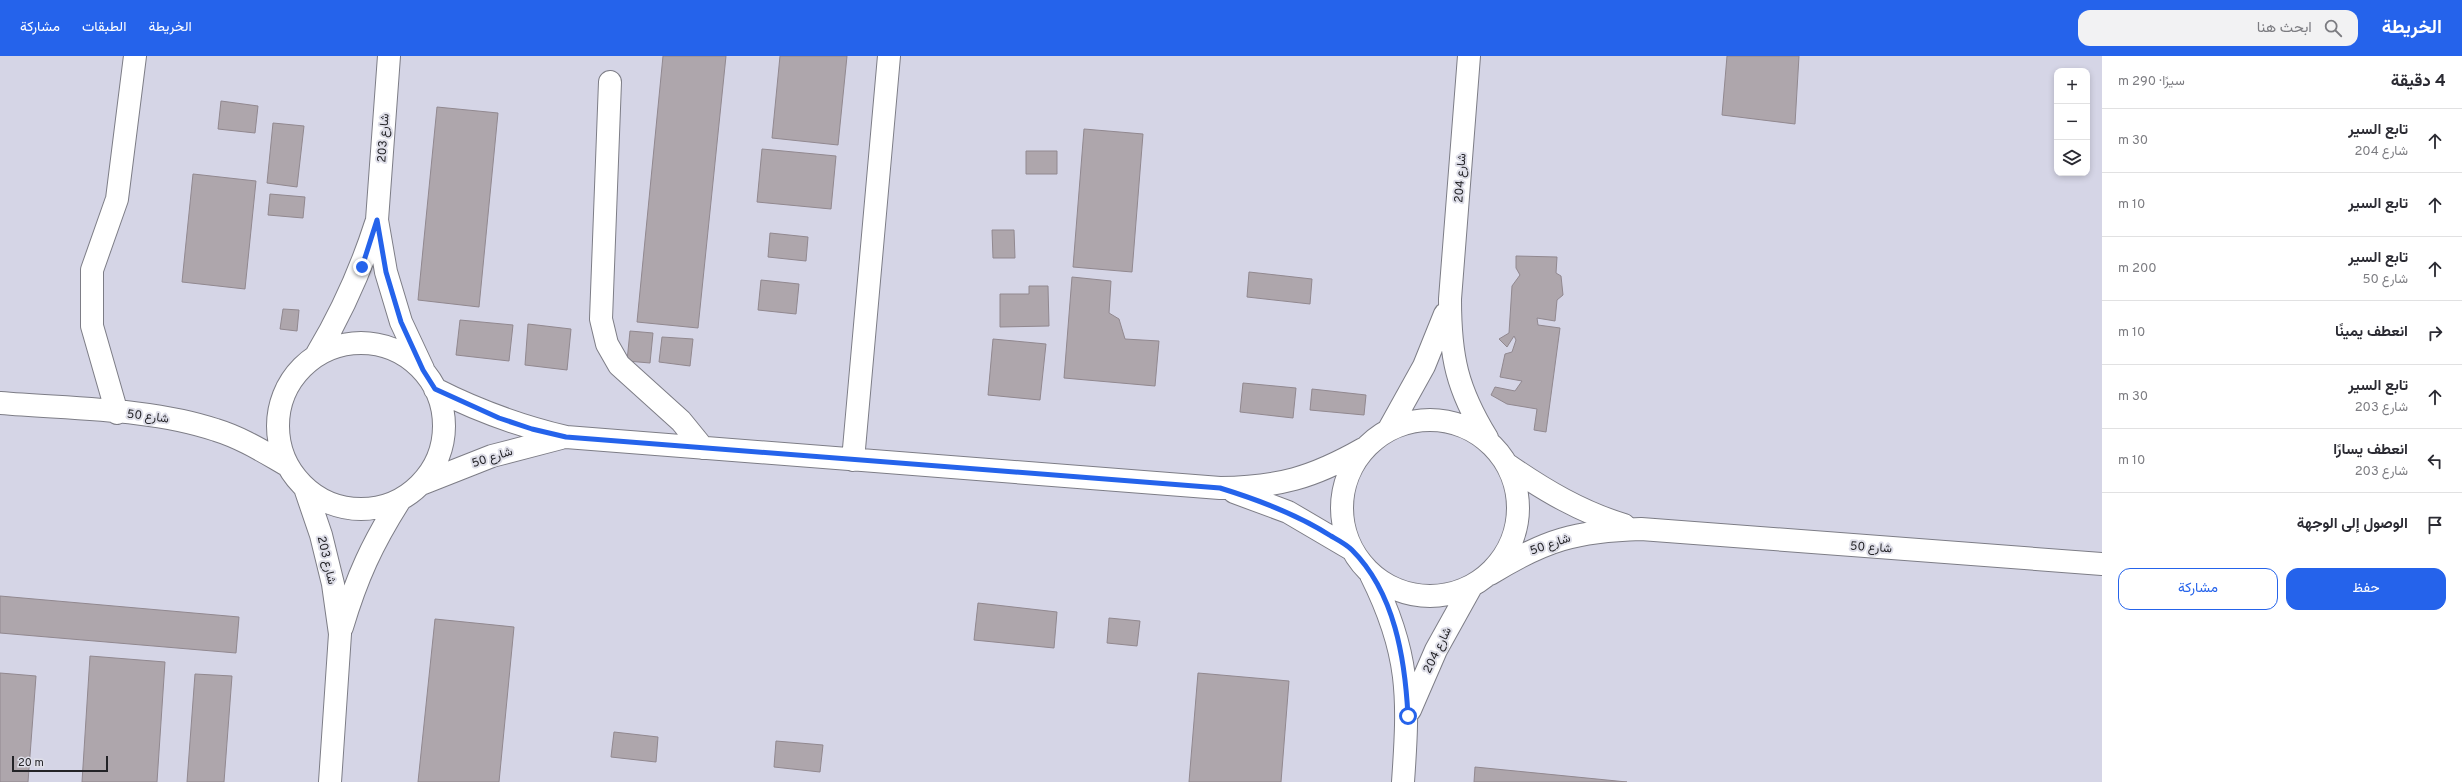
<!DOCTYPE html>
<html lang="ar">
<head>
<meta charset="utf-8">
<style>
  body { margin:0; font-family:Overpass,Vazirmatn,sans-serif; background:#f2f2f3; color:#2b2b33; direction:rtl }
  .controls { position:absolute; right:12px; top:12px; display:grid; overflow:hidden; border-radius:8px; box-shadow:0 2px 6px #0003 }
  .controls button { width:36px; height:36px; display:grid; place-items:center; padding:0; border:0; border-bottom:1px solid #e1e1e2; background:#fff; color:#2b2b33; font:20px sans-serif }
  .scale { position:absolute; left:12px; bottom:10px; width:96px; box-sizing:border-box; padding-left:4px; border:2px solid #232327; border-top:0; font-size:11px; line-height:14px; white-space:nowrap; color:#232327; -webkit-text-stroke:3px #dfdfe9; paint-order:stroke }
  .stop { position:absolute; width:12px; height:12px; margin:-9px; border:3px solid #2563eb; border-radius:50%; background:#fff }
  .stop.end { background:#2563eb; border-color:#fff; box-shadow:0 1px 4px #0008 }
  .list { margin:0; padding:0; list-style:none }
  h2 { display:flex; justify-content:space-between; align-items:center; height:52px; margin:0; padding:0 16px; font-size:17px }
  h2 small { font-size:13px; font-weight:400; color:#7c7c81 }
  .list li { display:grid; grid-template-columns:26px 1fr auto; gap:12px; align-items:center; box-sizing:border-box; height:64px; padding:0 16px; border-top:1px solid #e1e1e2 }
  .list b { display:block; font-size:15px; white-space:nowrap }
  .list p { margin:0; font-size:13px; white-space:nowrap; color:#7c7c81 }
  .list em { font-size:13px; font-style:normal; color:#7c7c81 }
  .actions { display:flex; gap:8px; padding:12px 16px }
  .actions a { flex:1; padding:9px 0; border:1px solid #2563eb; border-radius:12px; text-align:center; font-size:14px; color:#2563eb }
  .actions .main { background:#2563eb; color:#fff }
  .icon { flex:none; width:22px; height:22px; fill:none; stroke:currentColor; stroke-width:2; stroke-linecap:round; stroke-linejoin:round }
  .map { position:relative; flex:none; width:2102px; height:726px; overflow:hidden; direction:ltr }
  header { display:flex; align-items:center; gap:24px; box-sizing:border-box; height:56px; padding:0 20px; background:#2563eb; color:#fff }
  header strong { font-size:19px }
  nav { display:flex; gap:22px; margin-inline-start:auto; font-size:14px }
  .search { width:280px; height:36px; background:#f2f2f3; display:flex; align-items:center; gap:10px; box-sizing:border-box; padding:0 14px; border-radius:12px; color:#7c7c81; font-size:15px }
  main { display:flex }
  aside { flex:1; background:#fff }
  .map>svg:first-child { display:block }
  .built { fill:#d5d5e6; fill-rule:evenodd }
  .building { fill:#aea6ac; stroke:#91888f }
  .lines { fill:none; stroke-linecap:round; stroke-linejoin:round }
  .minor-casing { stroke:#7d7d86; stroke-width:24 }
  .minor { stroke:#fff; stroke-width:22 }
  .route { stroke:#2563eb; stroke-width:5 }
  .labels { text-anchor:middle; stroke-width:4; stroke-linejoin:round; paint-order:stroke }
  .street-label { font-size:12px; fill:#232327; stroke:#dfdfe9 }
</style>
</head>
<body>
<header>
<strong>الخريطة</strong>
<div class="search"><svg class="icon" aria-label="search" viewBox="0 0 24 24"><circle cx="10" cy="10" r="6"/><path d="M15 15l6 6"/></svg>ابحث هنا</div>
<nav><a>الخريطة</a><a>الطبقات</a><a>مشاركة</a></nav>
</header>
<main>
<aside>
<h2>4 دقيقة<small>سيرًا · 290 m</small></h2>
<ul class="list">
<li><svg class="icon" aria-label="ahead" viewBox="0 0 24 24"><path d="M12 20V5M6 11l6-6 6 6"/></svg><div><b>تابع السير</b><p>شارع 204</p></div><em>30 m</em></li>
<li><svg class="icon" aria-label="ahead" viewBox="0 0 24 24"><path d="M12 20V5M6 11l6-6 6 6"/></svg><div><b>تابع السير</b></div><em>10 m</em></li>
<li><svg class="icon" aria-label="ahead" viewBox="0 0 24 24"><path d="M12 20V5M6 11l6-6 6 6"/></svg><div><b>تابع السير</b><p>شارع 50</p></div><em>200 m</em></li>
<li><svg class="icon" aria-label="right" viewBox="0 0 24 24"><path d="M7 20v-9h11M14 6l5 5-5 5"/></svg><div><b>انعطف يمينًا</b></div><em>10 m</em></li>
<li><svg class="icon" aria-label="ahead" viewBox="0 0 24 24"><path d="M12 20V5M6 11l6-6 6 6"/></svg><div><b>تابع السير</b><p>شارع 203</p></div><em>30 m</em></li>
<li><svg class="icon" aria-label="left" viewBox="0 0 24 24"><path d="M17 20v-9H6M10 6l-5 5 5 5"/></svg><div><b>انعطف يسارًا</b><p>شارع 203</p></div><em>10 m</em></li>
<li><svg class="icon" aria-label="arrive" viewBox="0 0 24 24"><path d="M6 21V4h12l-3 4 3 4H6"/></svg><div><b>الوصول إلى الوجهة</b></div></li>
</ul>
<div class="actions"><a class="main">حفظ</a><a>مشاركة</a></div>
</aside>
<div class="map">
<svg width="2102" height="726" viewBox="0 0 2102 726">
  <rect width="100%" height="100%" fill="#dfdfe9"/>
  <path class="built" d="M0 0H2102V726H0ZM2057 15H2087V117H2057Z"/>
  <path class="building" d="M663 0H726L698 272 637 266Z
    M780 0H847L838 89 772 82Z
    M1727 0H1799L1795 68 1722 59Z
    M221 45 258 50 255 77 218 73Z
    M437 51 498 57 479 251 418 244Z
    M273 67 304 70 297 131 267 127Z
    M1084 73 1143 78 1132 216 1073 211Z
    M762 93 836 100 831 153 757 146Z
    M1026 95H1057V118H1026Z
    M193 118 256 125 245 233 182 226Z
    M270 138 305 141 303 162 268 159Z
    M992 174H1014L1015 202H993Z
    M770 177 808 181 806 205 768 201Z
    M1516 200 1557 201 1556 217 1561 220 1563 239 1557 244 1555 265 1537 262 1538 269 1560 272 1546 376 1534 374 1537 353 1507 348 1491 339 1495 331 1515 335 1522 325 1500 321 1505 298 1512 296 1516 284 1514 280 1507 291 1499 283 1509 277 1512 230 1520 219 1516 212Z
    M1249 216 1312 223 1310 248 1247 241Z
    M1072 221 1111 225 1109 257 1119 263 1125 283 1159 285 1155 330 1064 322Z
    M761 224 799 228 796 258 758 254Z
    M1029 230H1048L1049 270 1000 271V238H1029Z
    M283 253 299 254 297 275 280 273Z
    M460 264 513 269 509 305 456 299Z
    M528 268 571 273 567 314 525 309Z
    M630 275 653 277 650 307 627 305Z
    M662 281 693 283 690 310 659 306Z
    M993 283 1046 288 1040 344 988 339Z
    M1243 327 1296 332 1293 362 1240 356Z
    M1312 333 1366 339 1364 359 1310 354Z
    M0 540 239 561 236 597 0 577Z
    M978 547 1057 556 1054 592 974 584Z
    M1109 562 1140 565 1137 590 1107 587Z
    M435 563 514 571 499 726H418Z
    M90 600 165 606 157 726H82Z
    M0 617 36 620 28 726H0Z
    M1198 617 1289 625 1281 726H1189Z
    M195 618 232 620 224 726H187Z
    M614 676 658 681 656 706 611 701Z
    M776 685 823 689 820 716 774 711Z
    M1475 711 1627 726H1474Z"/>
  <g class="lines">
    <defs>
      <path id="minor" d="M389 0 377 164 386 216 401 266 423 313
        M1469 0 1450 243C1450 301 1457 333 1487 382
        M610 26 601 263 607 288 619 309 681 365 703 392
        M278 370a83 83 0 1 1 166 0a83 83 0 1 1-166 0Z
        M317 298C342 256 361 214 376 167
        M435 333C478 355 520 370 566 381L1220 432C1279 431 1312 422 1363 393
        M0 347C69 353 151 352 216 374 242 382 264 396 287 409
        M117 357 92 270V214L117 143 135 0
        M1342 452a88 88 0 1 1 176 0a88 88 0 1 1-176 0Z
        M1389 373 1424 310 1445 258
        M853 404 889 0
        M1508 409C1544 434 1581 456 1624 469
        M421 428 492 400 561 382
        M305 432 321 479 333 528 340 578 330 726
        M1234 436 1288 456 1351 493
        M1490 518C1545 484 1576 475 1641 473L2102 508
        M1371 519C1410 597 1409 641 1403 726
        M342 571C357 521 372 488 400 444
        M1410 654 1436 594 1471 531"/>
    </defs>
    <use href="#minor" class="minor-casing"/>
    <use href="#minor" class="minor"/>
  </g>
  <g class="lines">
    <path class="route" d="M362 211 377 164 386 216 401 266 423 314 435 333 499 362 532 373 566 381 1220 432C1259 444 1297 458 1331 480 1338 484 1346 488 1352 494 1395 537 1405 603 1408 660"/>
  </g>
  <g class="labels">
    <g class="street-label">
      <text transform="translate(383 82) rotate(-86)" y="4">شارع 203</text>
      <text transform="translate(1460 122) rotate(-86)" y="4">شارع 204</text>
      <text transform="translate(148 360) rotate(7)" y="4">شارع 50</text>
      <text transform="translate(492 401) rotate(-18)" y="4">شارع 50</text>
      <text transform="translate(1550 488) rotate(-19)" y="4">شارع 50</text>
      <text transform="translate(1871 491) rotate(4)" y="4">شارع 50</text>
      <text transform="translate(327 504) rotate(77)" y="4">شارع 203</text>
      <text transform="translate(1437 594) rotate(-64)" y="4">شارع 204</text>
    </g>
  </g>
</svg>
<div class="controls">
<button>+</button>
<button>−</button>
<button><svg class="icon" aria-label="layers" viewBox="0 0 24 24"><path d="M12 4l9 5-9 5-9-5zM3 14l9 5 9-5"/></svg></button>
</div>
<div class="scale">20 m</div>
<div class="stop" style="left:1408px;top:660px"></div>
<div class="stop end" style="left:362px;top:211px"></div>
</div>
</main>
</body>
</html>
